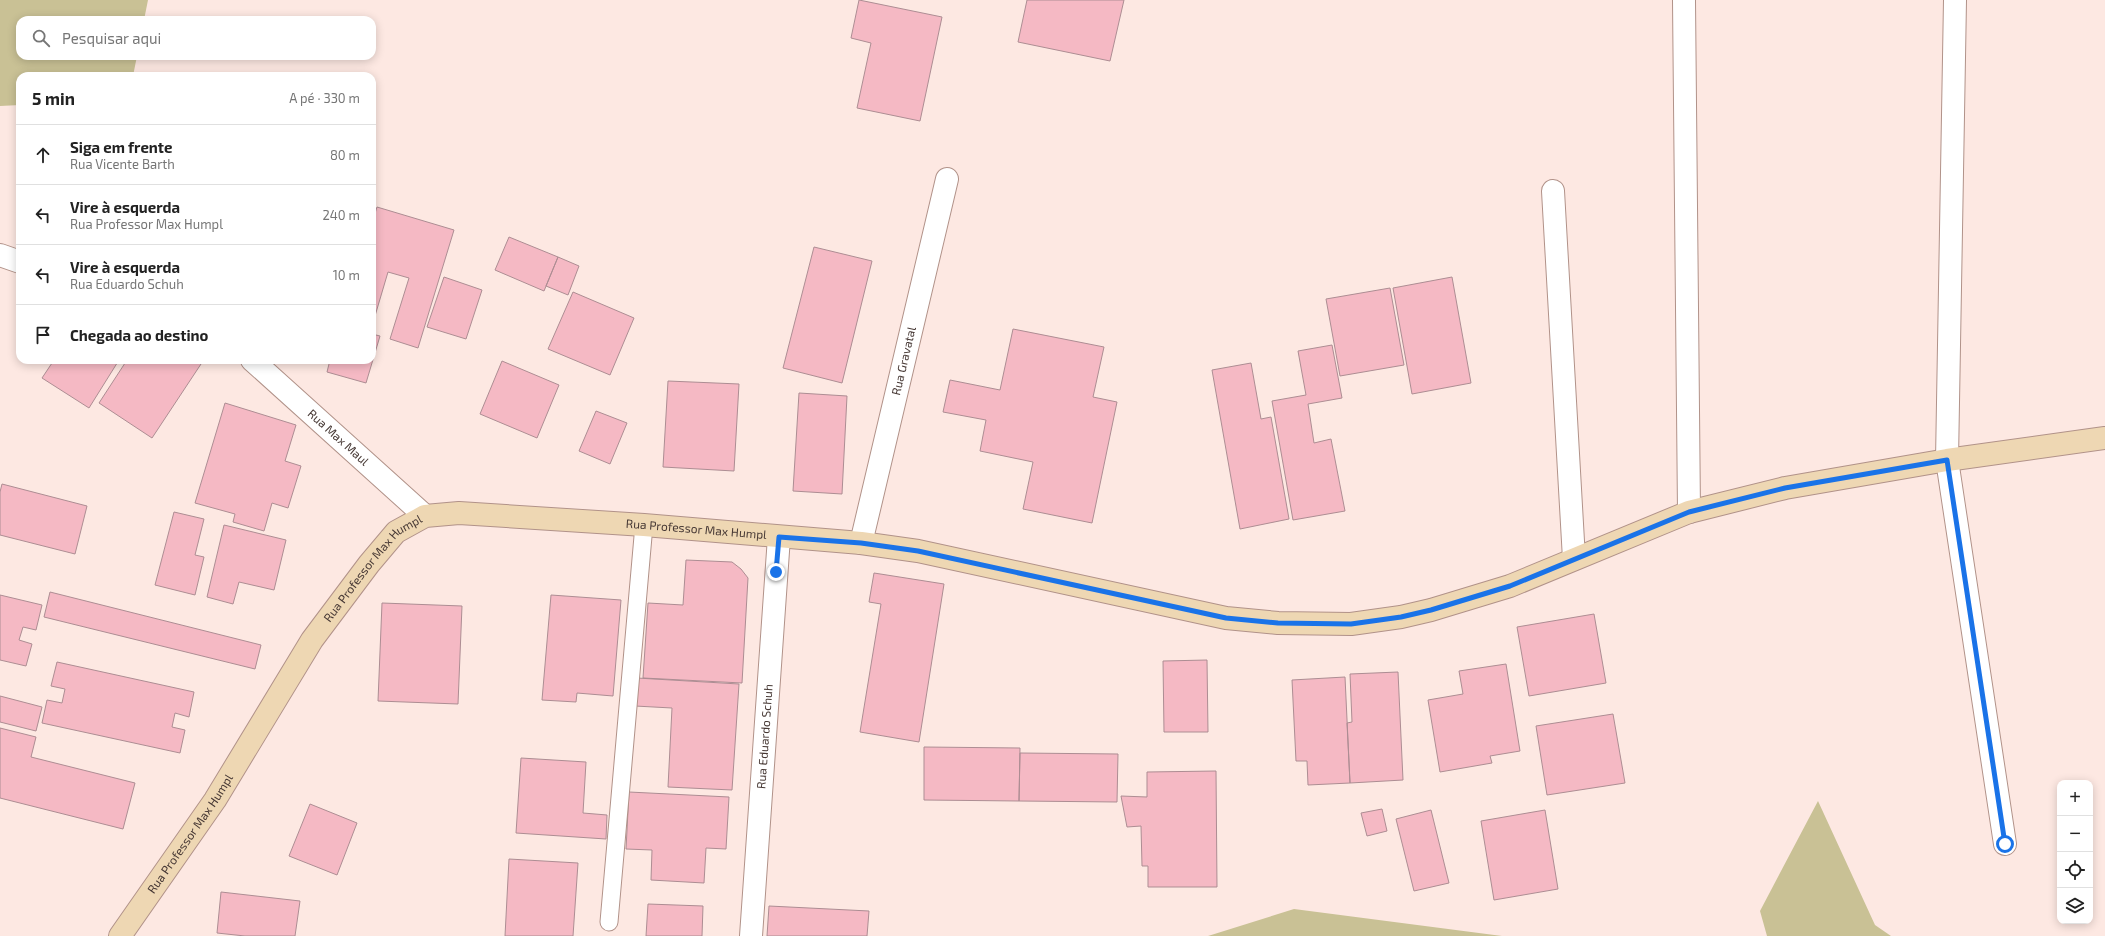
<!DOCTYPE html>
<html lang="pt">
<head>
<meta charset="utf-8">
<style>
  body { margin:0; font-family:"Exo 2",sans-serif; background:#f6f6f6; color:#222 }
  .controls { position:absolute; right:12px; bottom:12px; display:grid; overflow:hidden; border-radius:8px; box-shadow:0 2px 10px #0003 }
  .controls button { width:36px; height:36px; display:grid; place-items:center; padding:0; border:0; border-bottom:1px solid #e0e0e0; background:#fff; color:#222; font:20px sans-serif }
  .stop { position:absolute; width:12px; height:12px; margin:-9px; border:3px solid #1a73e8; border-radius:50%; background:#fff }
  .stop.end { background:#1a73e8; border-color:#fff; box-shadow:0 1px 4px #0008 }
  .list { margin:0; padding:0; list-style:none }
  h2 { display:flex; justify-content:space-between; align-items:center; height:52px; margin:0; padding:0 16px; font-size:17px }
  h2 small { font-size:13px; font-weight:400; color:#767676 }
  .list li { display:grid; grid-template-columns:26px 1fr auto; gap:12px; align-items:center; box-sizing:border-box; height:60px; padding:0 16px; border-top:1px solid #e0e0e0 }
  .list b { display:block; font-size:15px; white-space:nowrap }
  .list p { margin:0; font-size:13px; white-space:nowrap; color:#767676 }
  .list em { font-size:13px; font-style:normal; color:#767676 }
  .icon { flex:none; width:22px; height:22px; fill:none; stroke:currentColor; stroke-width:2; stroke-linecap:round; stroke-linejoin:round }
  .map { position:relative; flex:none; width:2105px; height:936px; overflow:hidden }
  .search { position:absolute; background:#fff; box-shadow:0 2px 10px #0003; left:16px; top:16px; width:360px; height:44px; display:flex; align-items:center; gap:10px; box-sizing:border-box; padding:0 14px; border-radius:12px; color:#767676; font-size:15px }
  .panel { position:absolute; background:#fff; box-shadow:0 2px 10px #0003; left:16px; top:72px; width:360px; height:292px; border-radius:12px }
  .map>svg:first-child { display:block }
  .green { fill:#c9c195 }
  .building { fill:#f5b9c4; stroke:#ad8d93 }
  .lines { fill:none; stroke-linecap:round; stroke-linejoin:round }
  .lane-casing { stroke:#b19289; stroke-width:19 }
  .street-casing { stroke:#b19289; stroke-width:24 }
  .secondary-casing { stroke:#b19289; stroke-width:24 }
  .lane { stroke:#fff; stroke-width:17 }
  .street { stroke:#fff; stroke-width:22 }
  .secondary { stroke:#eed7b3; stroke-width:22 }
  .route { stroke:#1a73e8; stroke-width:5 }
  .labels { text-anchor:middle; stroke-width:4; stroke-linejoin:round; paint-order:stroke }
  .street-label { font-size:12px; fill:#473935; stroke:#fde8e2 }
</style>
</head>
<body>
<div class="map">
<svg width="2105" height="936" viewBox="0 0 2105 936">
  <rect width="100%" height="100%" fill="#fde8e2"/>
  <path class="green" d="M0 0H148L144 20H20V56H137L133 76H20V105L0 106Z
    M1818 801 1875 925 1891 936H1767L1760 911Z
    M1294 909 1502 936H1208Z"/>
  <path class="building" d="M859 0 942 17 920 121 857 108 871 43 851 38Z
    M1027 0H1124L1110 61 1018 42Z
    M377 207 454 230 418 348 390 339 409 278 388 272 372 326V223Z
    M509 237 558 257 544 291 495 270Z
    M814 247 872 261 842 383 783 368Z
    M558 257 579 266 568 295 546 286Z
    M444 277 482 290 466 339 427 327Z
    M1452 277 1471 383 1412 394 1393 288Z
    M1390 288 1404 365 1340 376 1326 299Z
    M573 292 634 318 610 375 548 349Z
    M1013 329 1104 347 1093 397 1117 402 1092 523 1023 509 1033 462 980 451 986 420 943 412 950 380 1000 390Z
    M372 334 380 336 366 383 327 372 330 360H372Z
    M1332 345 1342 398 1308 404 1314 443 1331 439 1345 511 1293 520 1272 401 1306 395 1298 351Z
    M54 360H119L89 408 42 378Z
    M127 360H194L201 364 152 438 99 403Z
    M502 361 559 385 537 438 480 414Z
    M1251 363 1261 419 1271 417 1289 519 1240 529 1212 370Z
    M668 381 739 384 734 471 663 467Z
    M799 393 847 396 842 494 793 491Z
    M225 403 296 425 285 461 301 466 288 508 272 503 264 531 233 522 235 514 195 503Z
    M596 411 627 423 610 464 579 451Z
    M2 484 87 506 75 554 0 535V492Z
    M174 512 204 519 195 555 204 557 195 595 155 585Z
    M224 525 286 540 274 590 239 582 233 604 207 597Z
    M686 560 732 562 741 569 748 578 742 683 643 678 648 603 683 605Z
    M874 573 944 584 919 742 860 732 881 604 869 602Z
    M50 592 261 645 255 669 44 617Z
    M0 595 42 605 36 630 23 627 19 640 32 644 26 666 0 660Z
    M551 595 621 600 613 696 577 693 576 702 542 700Z
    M382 603 462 606 458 704 378 701Z
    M1594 614 1606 683 1529 696 1517 627Z
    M1207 660 1208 732H1164L1163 661Z
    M57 662 194 692 189 717 175 713 172 727 185 730 180 753 42 723 47 700 62 703 65 689 51 686Z
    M1506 664 1520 751 1490 756 1492 763 1440 772 1428 700 1463 694 1459 671Z
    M1398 672 1403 780 1350 783 1347 723 1352 722 1350 674Z
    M1345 677 1350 783 1308 785 1307 761H1296L1292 680Z
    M637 678 739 684 732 790 668 787 672 708 635 706Z
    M0 696 42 707 36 731 0 722Z
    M1613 714 1625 783 1547 795 1536 726Z
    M0 728 36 737 31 757 135 783 123 829 0 798Z
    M924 747 1020 748 1019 801 924 800Z
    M1020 753 1118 754 1117 802 1019 801Z
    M521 758 586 762 583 813 607 815 606 839 516 833Z
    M1216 771 1217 887H1148V866H1142L1141 826 1127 827 1121 796 1147 797V772Z
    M629 792 729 797 726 849 706 848 704 883 651 880 652 850 626 849Z
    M310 804 357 823 337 875 289 856Z
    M1382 809 1387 831 1367 836 1361 813Z
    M1431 810 1449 883 1414 891 1396 819Z
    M1545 810 1558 889 1494 900 1481 821Z
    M509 859 578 863 573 936H505Z
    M221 892 300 901 295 936H245L217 933Z
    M648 904 703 906 702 936H646Z
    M769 906 869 911 867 936H767Z"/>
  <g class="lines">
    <defs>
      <path id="lane" d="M609 922 644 525"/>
      <g id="street">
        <path d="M1955 0 1947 460 2005 844"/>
        <path d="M1684 1 1689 512"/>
        <path d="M1553 191 1574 559"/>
        <path d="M0 255 20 262"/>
        <path id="s1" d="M252 360 425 516"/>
        <path id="s2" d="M861 543 947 179"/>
        <path id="s3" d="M751 936 779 537"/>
      </g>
      <g id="secondary">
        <path id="s4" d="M120 936 215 800 312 640 369 564 396 532 425 516 459 513 644 525 861 543 918 551 1226 618 1278 623 1351 624 1401 617 1431 610 1510 586 1689 512 1785 488 1947 460 2105 438"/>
      </g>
    </defs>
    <use href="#lane" class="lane-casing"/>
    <use href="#street" class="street-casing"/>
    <use href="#secondary" class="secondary-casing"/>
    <use href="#lane" class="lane"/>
    <use href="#street" class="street"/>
    <use href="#secondary" class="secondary"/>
  </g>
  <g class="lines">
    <path class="route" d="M776 572 779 537 861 543 918 551 1226 618 1278 623 1351 624 1401 617 1431 610 1510 586 1689 512 1785 488 1947 460 2005 844"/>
  </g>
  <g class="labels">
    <g class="street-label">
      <text dy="4" stroke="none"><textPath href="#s2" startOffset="187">Rua Gravatal</textPath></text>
      <text dy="4" stroke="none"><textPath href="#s1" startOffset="116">Rua Max Maul</textPath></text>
      <text dy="4" stroke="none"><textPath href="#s4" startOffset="795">Rua Professor Max Humpl</textPath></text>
      <text dy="4" stroke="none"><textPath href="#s4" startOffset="448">Rua Professor Max Humpl</textPath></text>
      <text dy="4" stroke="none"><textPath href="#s3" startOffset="200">Rua Eduardo Schuh</textPath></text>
      <text dy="4" stroke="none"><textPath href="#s4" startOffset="124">Rua Professor Max Humpl</textPath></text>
    </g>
  </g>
</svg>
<div class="controls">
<button>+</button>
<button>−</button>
<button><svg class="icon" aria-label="locate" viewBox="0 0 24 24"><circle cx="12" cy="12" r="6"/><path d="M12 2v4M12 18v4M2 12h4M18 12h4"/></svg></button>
<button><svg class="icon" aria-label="layers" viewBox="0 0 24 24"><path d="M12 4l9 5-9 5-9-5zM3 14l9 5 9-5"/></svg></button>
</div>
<div class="stop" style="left:2005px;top:844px"></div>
<div class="stop end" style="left:776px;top:572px"></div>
<div class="search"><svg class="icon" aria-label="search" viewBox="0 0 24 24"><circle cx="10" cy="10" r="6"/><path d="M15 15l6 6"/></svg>Pesquisar aqui</div>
<section class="panel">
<h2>5 min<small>A pé · 330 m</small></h2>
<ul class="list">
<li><svg class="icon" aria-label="ahead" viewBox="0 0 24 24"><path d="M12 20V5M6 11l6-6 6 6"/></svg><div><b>Siga em frente</b><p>Rua Vicente Barth</p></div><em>80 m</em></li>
<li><svg class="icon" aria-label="left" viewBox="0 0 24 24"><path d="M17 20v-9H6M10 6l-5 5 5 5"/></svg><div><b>Vire à esquerda</b><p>Rua Professor Max Humpl</p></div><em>240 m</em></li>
<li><svg class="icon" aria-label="left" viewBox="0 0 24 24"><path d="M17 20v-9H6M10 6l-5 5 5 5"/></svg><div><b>Vire à esquerda</b><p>Rua Eduardo Schuh</p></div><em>10 m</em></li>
<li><svg class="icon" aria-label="arrive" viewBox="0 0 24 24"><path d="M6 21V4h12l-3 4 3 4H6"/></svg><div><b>Chegada ao destino</b></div></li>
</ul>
</section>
</div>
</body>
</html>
